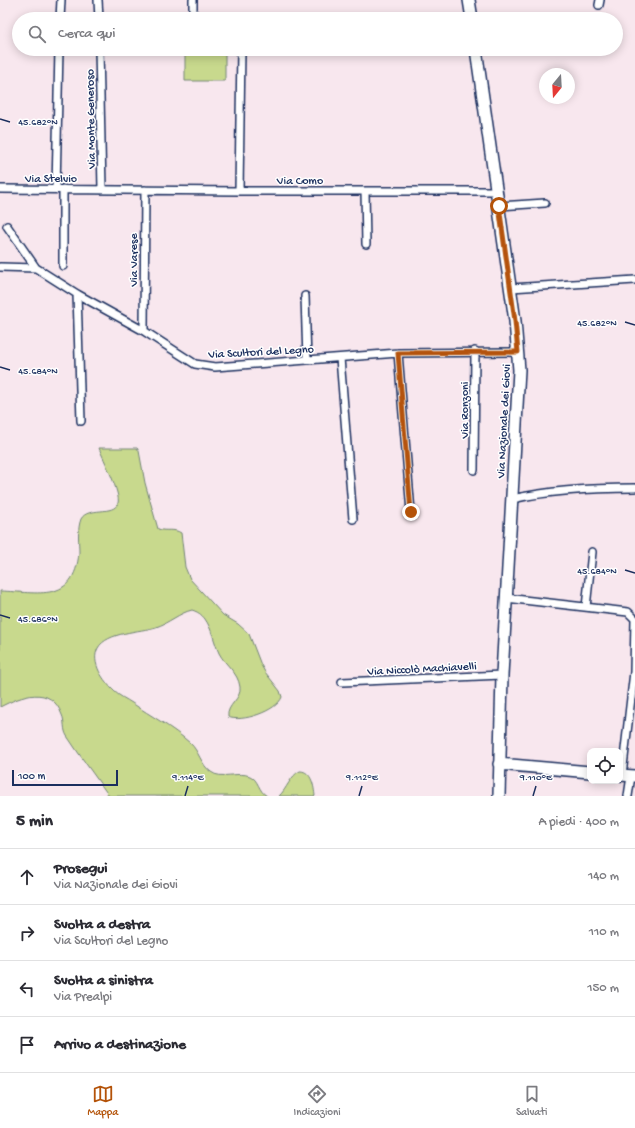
<!DOCTYPE html>
<html lang="it">
<head>
<meta charset="utf-8">
<style>
  body { margin:0; font-family:"Gochi Hand",sans-serif; background:#f7f7f7; color:#2b2b33 }
  .controls { position:absolute; right:12px; bottom:12px; display:grid; overflow:hidden; border-radius:8px; box-shadow:0 2px 10px #0003 }
  .controls button { width:36px; height:36px; display:grid; place-items:center; padding:0; border:0; border-bottom:1px solid #e1e1e2; background:#fff; color:#2b2b33; font:20px sans-serif }
  .compass { position:absolute; left:539px; top:68px; width:36px; height:36px; border-radius:50%; background:#fff; box-shadow:0 2px 10px #0003; rotate:198deg }
  .scale { position:absolute; left:12px; bottom:10px; width:106px; box-sizing:border-box; padding-left:4px; border:2px solid #1b2f5e; border-top:0; font-size:11px; line-height:14px; white-space:nowrap; color:#1b2f5e; -webkit-text-stroke:3px #fff; paint-order:stroke }
  .stop { position:absolute; width:12px; height:12px; margin:-9px; border:3px solid #b45309; border-radius:50%; background:#fff }
  .stop.end { background:#b45309; border-color:#fff; box-shadow:0 1px 4px #0008 }
  .list { margin:0; padding:0; list-style:none }
  h2 { display:flex; justify-content:space-between; align-items:center; height:52px; margin:0; padding:0 16px; font-size:17px }
  h2 small { font-size:13px; font-weight:400; color:#7c7c81 }
  .list li { display:grid; grid-template-columns:26px 1fr auto; gap:12px; align-items:center; box-sizing:border-box; height:56px; padding:0 16px; border-top:1px solid #e1e1e2 }
  .list b { display:block; font-size:15px; white-space:nowrap }
  .list p { margin:0; font-size:13px; white-space:nowrap; color:#7c7c81 }
  .list em { font-size:13px; font-style:normal; color:#7c7c81 }
  .icon { flex:none; width:22px; height:22px; fill:none; stroke:currentColor; stroke-width:2; stroke-linecap:round; stroke-linejoin:round }
  .map { position:relative; flex:none; width:635px; height:796px; overflow:hidden }
  .search { position:absolute; background:#fff; box-shadow:0 2px 10px #0003; left:12px; right:12px; top:12px; height:44px; display:flex; align-items:center; gap:10px; box-sizing:border-box; padding:0 14px; border-radius:22px; color:#7c7c81; font-size:15px }
  .sheet { height:276px; background:#fff }
  nav { display:flex; justify-content:space-around; align-items:center; box-sizing:border-box; height:56px; border-top:1px solid #e1e1e2; background:#fff; font-size:11px; color:#7c7c81 }
  nav a { display:grid; justify-items:center; gap:2px }
  nav .on { color:#b45309 }
  .map>svg:first-child { display:block }
  .green { fill:#c8d98d; stroke:#728476 }
  .lines { fill:none; stroke-linecap:round; stroke-linejoin:round }
  .street-casing { stroke:#1b2f5e; stroke-width:10 }
  .secondary-casing { stroke:#1b2f5e; stroke-width:14 }
  .street { stroke:#fff; stroke-width:7 }
  .secondary { stroke:#fff; stroke-width:11 }
  .route { stroke:#b45309; stroke-width:5 }
  .ticks { fill:none; stroke:#1b2f5e; stroke-width:1.5 }
  .labels { text-anchor:middle; stroke-width:3; stroke-linejoin:round; paint-order:stroke }
  .street-label { font-size:12px; fill:#1b2f5e; stroke:#fff }
  .ticks-label { font-size:10px; text-anchor:middle; fill:#1b2f5e; stroke:#fff; stroke-width:3; stroke-linejoin:round; paint-order:stroke }
</style>
</head>
<body>
<div class="map">
<svg width="635" height="796" viewBox="0 0 635 796">
  <rect width="100%" height="100%" fill="#f8e7ee"/>
  <filter id="ink" filterUnits="userSpaceOnUse"><feTurbulence type="fractalNoise" baseFrequency=".025" numOctaves="2"/><feDisplacementMap in="SourceGraphic" scale="8" xChannelSelector="R" yChannelSelector="G"/><feConvolveMatrix kernelMatrix="1 2 1 2 8 2 1 2 1" color-interpolation-filters="sRGB"/></filter>
  <g filter="url(#ink)">
    <path class="green" d="M185 49H225V81H185Z
      M99 448H137L139 451 145 483 158 529C166 532 174 528 181 533L185 567 190 579 223 615 238 624 249 634 261 665 265 672 280 691 282 697C277 711 241 723 228 717 226 705 242 699 240 687 238 672 225 665 219 653 214 642 212 629 205 619 201 614 198 612 192 610 179 613 169 623 156 627 140 632 107 632 98 648 90 663 104 681 114 691 119 696 126 699 132 703 151 716 172 727 190 743 199 751 201 765 211 772 221 780 238 771 250 776 259 780 258 791 267 796H109C95 776 80 756 67 736 63 730 65 721 62 715 51 684 21 696 0 707V591C38 592 74 604 79 553 79 543 77 529 81 519 88 506 114 516 118 503 121 494 103 458 99 448Z
      M300 771C312 771 314 787 315 796H279C287 789 290 776 300 771Z"/>
    <g class="lines">
      <defs>
        <path id="street" d="M98 0 99 19
          M599 5 600 0
          M60 19 61 0
          M193 19V0
          M99 49 102 189
          M0 189 239 191H497
          M56 189 59 49
          M239 191 241 49
          M365 191 366 244
          M499 206 545 203
          M7 226 36 268
          M63 266V189
          M0 267 36 268 77 294 144 331 195 364 215 367 398 353 518 352
          M511 288 635 280
          M77 294 81 421
          M305 296 307 360
          M144 331 145 190
          M398 353 411 512
          M340 358 353 519
          M474 470 475 351
          M512 499C552 490 594 488 635 488
          M506 598 628 612 635 619 634 672 622 775
          M586 607 592 552
          M342 682 502 675
          M628 796 631 776"/>
        <path id="secondary" d="M469 0 472 19
          M476 49 515 321 519 370 502 675 499 796
          M499 764 590 772
          M620 775 635 776"/>
      </defs>
      <use href="#street" class="street-casing"/>
      <use href="#secondary" class="secondary-casing"/>
      <use href="#street" class="street"/>
      <use href="#secondary" class="secondary"/>
    </g>
  </g>
  <g class="lines" filter="url(#ink)">
    <path class="route" d="M411 512 398 353 518 352 515 321 499 206"/>
  </g>
  <path class="ticks" d="M0 119 10 122M625 322 635 325M0 367 10 370M625 570 635 573M0 615 10 618M185 796 188 786M359 796 362 786M533 796 536 786"/>
  <g class="labels">
    <g class="street-label">
      <text transform="translate(90 119) rotate(-91)" y="4">Via Monte Generoso</text>
      <text x="51" y="182">Via Stelvio</text>
      <text x="300" y="184">Via Como</text>
      <text transform="translate(133 260) rotate(-90)" y="4">Via Varese</text>
      <text transform="translate(261 351) rotate(-3)" y="4">Via Scultori del Legno</text>
      <text transform="translate(464 410) rotate(-90)" y="4">Via Ronzoni</text>
      <text transform="translate(503 421) rotate(-87)" y="4">Via Nazionale dei Giovi</text>
      <text transform="translate(422 668) rotate(-3)" y="4">Via Niccolò Machiavelli</text>
    </g>
  </g>
  <g class="ticks-label">
    <text x="38" y="125">45.682°N</text>
    <text x="597" y="326">45.682°N</text>
    <text x="38" y="374">45.684°N</text>
    <text x="597" y="574">45.684°N</text>
    <text x="38" y="622">45.686°N</text>
    <text x="188" y="780">9.114°E</text>
    <text x="362" y="780">9.112°E</text>
    <text x="536" y="780">9.110°E</text>
  </g>
</svg>
<div class="controls">
<button><svg class="icon" aria-label="locate" viewBox="0 0 24 24"><circle cx="12" cy="12" r="6"/><path d="M12 2v4M12 18v4M2 12h4M18 12h4"/></svg></button>
</div>
<svg class="compass" viewBox="-18 -18 36 36"><path d="M0-13l5 13h-10z" fill="#e53935"/><path d="M0 13l5-13h-10z" fill="#7c7c81"/></svg>
<div class="scale">100 m</div>
<div class="stop" style="left:499px;top:206px"></div>
<div class="stop end" style="left:411px;top:512px"></div>
<div class="search"><svg class="icon" aria-label="search" viewBox="0 0 24 24"><circle cx="10" cy="10" r="6"/><path d="M15 15l6 6"/></svg>Cerca qui</div>
</div>
<section class="sheet">
<h2>5 min<small>A piedi · 400 m</small></h2>
<ul class="list">
<li><svg class="icon" aria-label="ahead" viewBox="0 0 24 24"><path d="M12 20V5M6 11l6-6 6 6"/></svg><div><b>Prosegui</b><p>Via Nazionale dei Giovi</p></div><em>140 m</em></li>
<li><svg class="icon" aria-label="right" viewBox="0 0 24 24"><path d="M7 20v-9h11M14 6l5 5-5 5"/></svg><div><b>Svolta a destra</b><p>Via Scultori del Legno</p></div><em>110 m</em></li>
<li><svg class="icon" aria-label="left" viewBox="0 0 24 24"><path d="M17 20v-9H6M10 6l-5 5 5 5"/></svg><div><b>Svolta a sinistra</b><p>Via Prealpi</p></div><em>150 m</em></li>
<li><svg class="icon" aria-label="arrive" viewBox="0 0 24 24"><path d="M6 21V4h12l-3 4 3 4H6"/></svg><div><b>Arrivo a destinazione</b></div></li>
</ul>
</section>
<nav>
<a class="on"><svg class="icon" aria-label="map" viewBox="0 0 24 24"><path d="M3 6l6-2 6 2 6-2v14l-6 2-6-2-6 2zM9 4v14M15 6v14"/></svg>Mappa</a>
<a><svg class="icon" aria-label="directions" viewBox="0 0 24 24"><path d="M12 3l9 9-9 9-9-9zM9 14v-3h6M13 9l2 2-2 2"/></svg>Indicazioni</a>
<a><svg class="icon" aria-label="saved" viewBox="0 0 24 24"><path d="M7 4h10v16l-5-4-5 4z"/></svg>Salvati</a>
</nav>
</body>
</html>
